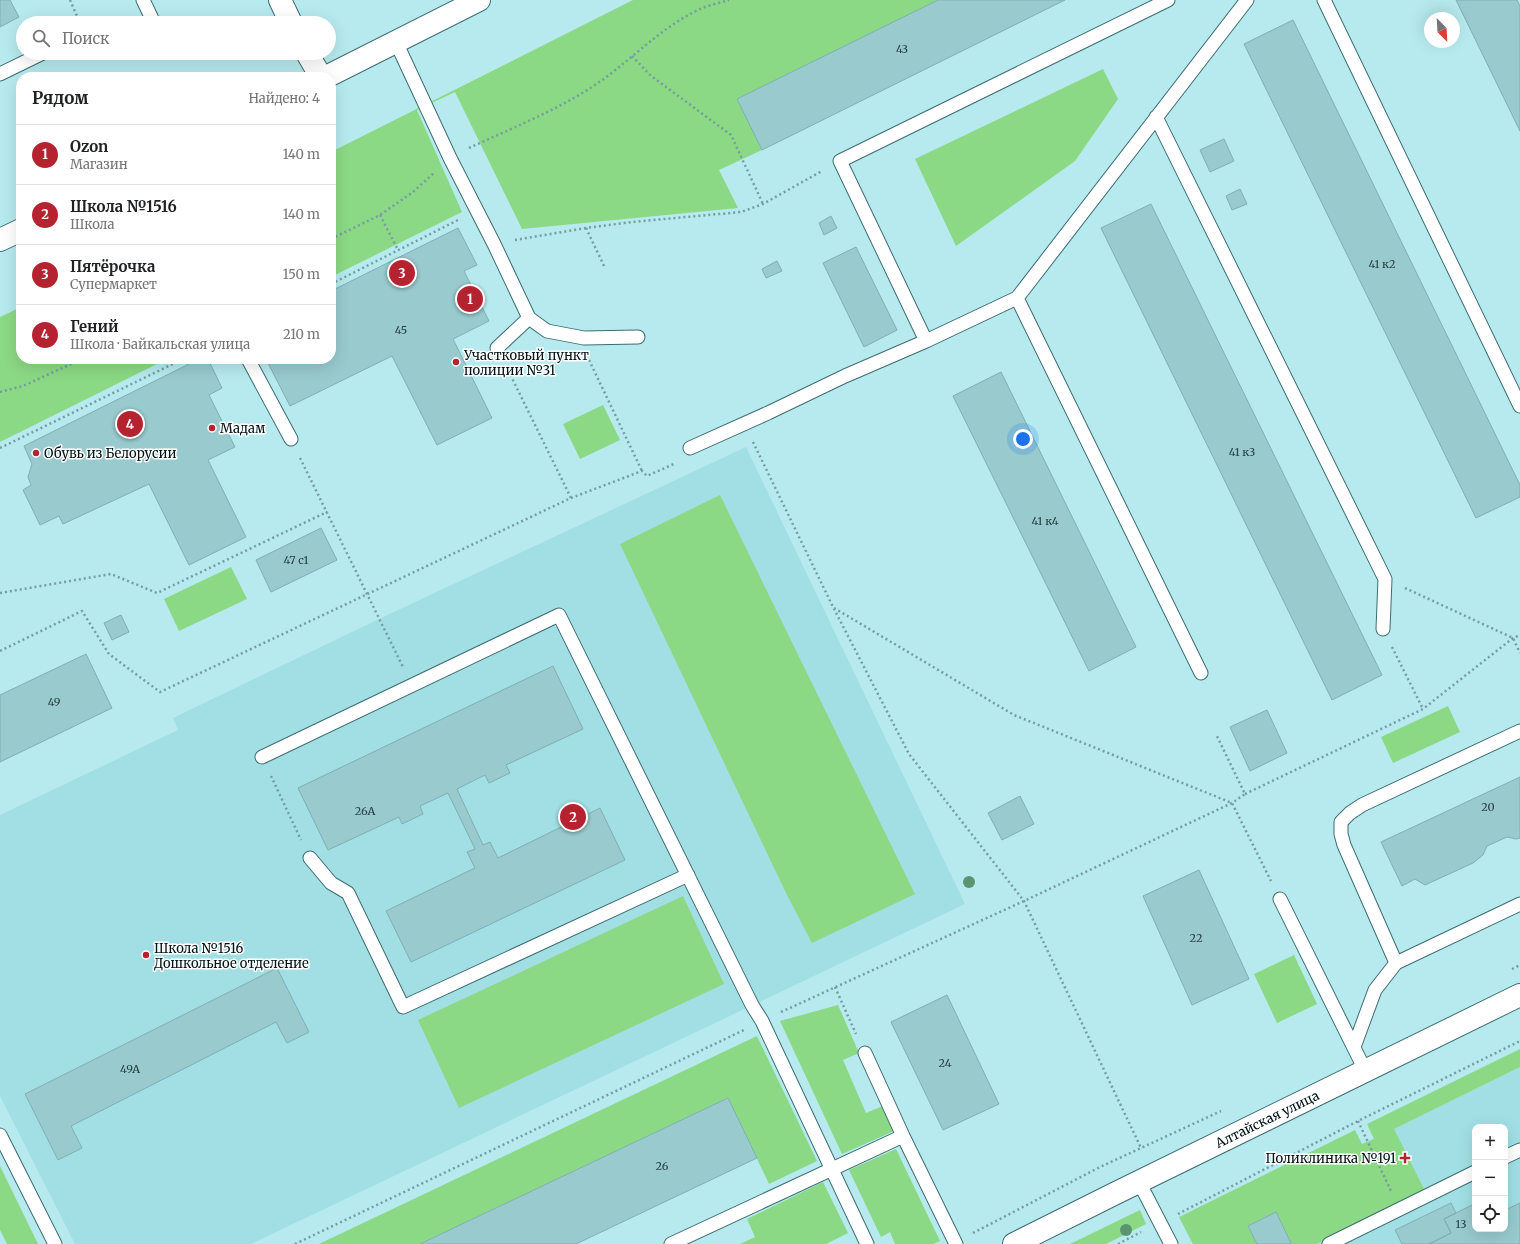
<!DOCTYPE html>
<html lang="ru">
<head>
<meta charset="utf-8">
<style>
  body { margin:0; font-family:Merriweather,serif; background:#f2f2f2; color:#202124 }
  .controls { position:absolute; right:12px; bottom:12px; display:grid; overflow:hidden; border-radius:8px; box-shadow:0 4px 16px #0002 }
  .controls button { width:36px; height:36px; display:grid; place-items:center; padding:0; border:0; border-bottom:1px solid #e0e0e0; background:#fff; color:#202124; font:20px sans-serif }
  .compass { position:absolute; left:1424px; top:12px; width:36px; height:36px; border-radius:50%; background:#fff; box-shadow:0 4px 16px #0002; rotate:156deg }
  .you { position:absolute; left:1023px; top:439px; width:14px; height:14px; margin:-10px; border:3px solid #fff; border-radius:50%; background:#1a73e8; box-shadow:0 0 0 6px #1a73e833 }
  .badge { display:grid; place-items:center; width:26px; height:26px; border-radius:50%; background:#b52331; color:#fff; font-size:13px; font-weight:700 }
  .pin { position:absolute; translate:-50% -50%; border:2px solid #fff; box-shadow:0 1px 4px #0006 }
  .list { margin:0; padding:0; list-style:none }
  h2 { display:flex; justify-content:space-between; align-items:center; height:52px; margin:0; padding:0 16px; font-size:17px }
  h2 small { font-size:13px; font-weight:400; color:#757577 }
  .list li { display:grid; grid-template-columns:26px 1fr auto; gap:12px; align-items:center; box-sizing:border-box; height:60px; padding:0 16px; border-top:1px solid #e0e0e0 }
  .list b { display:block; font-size:15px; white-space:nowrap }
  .list p { margin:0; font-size:13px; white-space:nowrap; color:#757577 }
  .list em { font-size:13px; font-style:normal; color:#757577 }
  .icon { flex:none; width:22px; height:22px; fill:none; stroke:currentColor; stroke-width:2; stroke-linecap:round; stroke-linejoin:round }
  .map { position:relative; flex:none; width:1520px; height:1244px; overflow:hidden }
  .search { position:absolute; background:#fff; box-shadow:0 4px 16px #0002; left:16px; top:16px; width:320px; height:44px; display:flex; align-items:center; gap:10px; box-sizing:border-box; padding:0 14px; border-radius:22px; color:#757577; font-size:15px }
  .panel { position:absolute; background:#fff; box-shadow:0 4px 16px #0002; left:16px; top:72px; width:320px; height:292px; border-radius:16px }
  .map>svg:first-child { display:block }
  .built { fill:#a1dfe4; fill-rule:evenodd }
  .green { fill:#8bd984 }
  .building { fill:#98cace; stroke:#7eafb3 }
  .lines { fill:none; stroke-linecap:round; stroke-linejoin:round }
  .lane-casing { stroke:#3c6d71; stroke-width:15 }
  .street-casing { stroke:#3c6d71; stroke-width:24 }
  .secondary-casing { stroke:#3c6d71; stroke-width:24 }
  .path { stroke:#759da0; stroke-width:2.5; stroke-dasharray:2 3; stroke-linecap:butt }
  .lane { stroke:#fff; stroke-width:13 }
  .street { stroke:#fff; stroke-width:22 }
  .secondary { stroke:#fff; stroke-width:22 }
  .tree { fill:#5a9471 }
  .poi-dot { fill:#b52331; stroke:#fff; stroke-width:1.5 }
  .labels { text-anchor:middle; stroke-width:3; stroke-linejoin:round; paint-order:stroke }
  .number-label { font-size:11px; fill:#274042 }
  .poi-label { font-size:13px; fill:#011214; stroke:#fff; text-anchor:start }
  .street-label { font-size:13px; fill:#011214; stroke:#fff }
</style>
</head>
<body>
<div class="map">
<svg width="1520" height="1244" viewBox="0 0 1520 1244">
  <rect width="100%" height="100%" fill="#b6eaee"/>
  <path class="built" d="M746 447 965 904 251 1244H75L0 1096V815L178 730 173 718 379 619Z
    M1520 1067V1244H1193L1186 1231ZM1475 1127H1505V1229H1475Z"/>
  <path class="green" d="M633 0H938L738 99 762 150 719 170 738 208 522 229 455 92 417 110 462 212 331 277V152Z
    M1103 69 1118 99 1075 161 956 246 915 159Z
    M21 307V359H167L0 442V317Z
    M603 405 620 440 580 459 563 424Z
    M720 495 915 894 812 943 786 893 620 544Z
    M231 567 247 599 179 631 164 599Z
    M1448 706 1460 732 1393 763 1381 737Z
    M683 896 724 984 459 1108 418 1020Z
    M1294 955 1317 1004 1277 1023 1254 974Z
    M838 1005 859 1053 843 1060 866 1113 883 1106 894 1131 842 1154 780 1021Z
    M757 1036 817 1161 769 1184 728 1098 420 1244H319Z
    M1520 1049V1067L1394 1129 1425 1191 1316 1244H1291L1276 1212 1248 1226 1257 1244H1193L1179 1217 1355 1130 1362 1144 1374 1139 1367 1124Z
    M896 1149 940 1241 933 1244H895L890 1232 881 1237 849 1170Z
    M0 1166 38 1244H7L0 1230Z
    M823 1182 848 1233 826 1244H740L755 1237 747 1219Z
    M1140 1210 1146 1224 1106 1244H1070Z"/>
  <path class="building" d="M0 0H10L19 17 0 27Z
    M938 0H1065L762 150 737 99Z
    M1456 0H1517L1520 6V131Z
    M1293 20 1520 485V497L1476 518 1244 44Z
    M1224 139 1234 161 1210 172 1200 150Z
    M1240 189 1247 204 1232 210 1226 196Z
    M1151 204 1382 675 1332 700 1101 228Z
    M831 216 837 228 824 235 819 223Z
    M458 228 477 265 464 271 489 321 453 339 492 418 437 445 392 356 290 406 267 361 271 359H331V291Z
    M856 247 897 330 864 347 823 263Z
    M777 261 782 271 766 278 762 269Z
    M199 359H208L222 388 209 395 235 447 208 460 246 537 189 565 149 484 63 524 59 516 40 525 23 490 31 485 28 477 32 464 24 446Z
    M1001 372 1136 647 1089 671 953 396Z
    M321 528 337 560 271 592 256 560Z
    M121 615 129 632 112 640 104 623Z
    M86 654 112 708 0 762V695Z
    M553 666 583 729 506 765 510 773 489 783 485 775 457 789 483 845 490 842 498 858 600 808 625 860 411 962 386 911 475 868 467 852 475 849 448 793 420 806 423 814 402 824 399 817 328 850 298 788Z
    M1267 710 1287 753 1250 771 1230 727Z
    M1520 777V838L1516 839 1507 837 1487 846 1483 855 1473 863 1425 885 1415 879 1402 886 1381 842Z
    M1020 796 1034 824 1002 840 988 813Z
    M1199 870 1249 979 1192 1005 1143 896Z
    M277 968 309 1032 287 1043 276 1022 71 1126 82 1148 58 1160 25 1094Z
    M947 995 999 1104 943 1130 891 1022Z
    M728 1098 757 1158 576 1244H420Z
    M1451 1203 1456 1213 1444 1219 1451 1233 1429 1244H1402L1395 1230Z
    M1520 1203V1244H1429L1451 1233 1444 1219 1472 1205 1475 1211V1229H1505V1210Z
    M1276 1212 1291 1243 1288 1244H1257L1248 1226Z"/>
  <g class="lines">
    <defs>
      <path id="lane" d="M143 0 154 23
        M1324 0 1520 406
        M396 42 450 158 494 244 529 318 497 348
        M0 74 43 53
        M1156 117 1385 579 1383 629
        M1017 298 1201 673
        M529 318 547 331 584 338 638 337
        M926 341 840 161 1168 0
        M248 359 291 439
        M690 448 768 413 845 376 926 341 1017 298 1247 0
        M262 757 559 615 752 1005 762 1021 867 1244
        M310 858 331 883 348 893 403 1007 688 875
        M1280 899 1366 1072
        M1396 963 1520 904
        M1354 1047 1375 990 1396 963 1344 845 1341 834V822L1350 813 1362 805 1520 731
        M865 1053 903 1136 956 1244
        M0 1135 55 1244
        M1505 1157 1520 1150
        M1139 1182 1171 1244
        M671 1244 903 1136
        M1329 1244 1475 1172"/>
      <path id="street" d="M280 0 291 23
        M307 53 321 77"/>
      <path id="secondary" d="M326 77 479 0
        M0 240 21 230
        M1014 1244 1114 1194 1520 995"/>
    </defs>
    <use href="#lane" class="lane-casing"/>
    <use href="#street" class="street-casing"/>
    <use href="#secondary" class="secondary-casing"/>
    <path class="path" d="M70 0 80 23
      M632 56 650 75 731 135 763 204
      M469 148C510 129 553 112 592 87 629 63 659 28 700 9 709 5 720 3 729 0
      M380 215 398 250
      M586 228 605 268
      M331 239 380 215 413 192 434 173
      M515 240 586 228 632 222 741 212 763 204 822 171
      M331 284 458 220
      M589 360 642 471
      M506 366 571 498
      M0 392 23 386 82 359
      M753 442 833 607 909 754 1024 901 1141 1148
      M0 448 183 359
      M300 458 403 667
      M1405 588 1513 638 1520 653
      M0 593 111 574 157 593 327 512
      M834 608 1014 715 1232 803 1271 881
      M1392 647 1423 709
      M0 651 82 611 109 654 160 692 571 498 642 471 647 476 676 463
      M271 776 301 840
      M1245 794 1423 709 1513 638 1520 635
      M1512 969 1520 965
      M835 987 856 1034
      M781 1012 1024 901 1232 803 1245 794 1216 734
      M1358 1121 1391 1191
      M1178 1214 1358 1121 1520 1041
      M973 1233 1100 1167 1221 1111
      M295 1244 744 1030
      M1118 1244 1141 1232"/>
    <use href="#lane" class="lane"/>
    <use href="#street" class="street"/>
    <use href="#secondary" class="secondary"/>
  </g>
  <g class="tree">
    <circle cx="969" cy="882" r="6"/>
    <circle cx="1126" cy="1230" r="6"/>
  </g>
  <g class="poi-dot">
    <circle cx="456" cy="362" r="4"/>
    <circle cx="212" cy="428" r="4"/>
    <circle cx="36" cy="453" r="4"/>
    <circle cx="146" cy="955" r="4"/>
    <path d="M1403 1152h4v4h4v4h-4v4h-4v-4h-4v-4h4z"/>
  </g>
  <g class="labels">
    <g class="number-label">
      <text x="902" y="53">43</text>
      <text x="1382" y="268">41 к2</text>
      <text x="401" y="334">45</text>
      <text x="1242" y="456">41 к3</text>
      <text x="1045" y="525">41 к4</text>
      <text x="296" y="564">47 с1</text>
      <text x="54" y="706">49</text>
      <text x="1488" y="811">20</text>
      <text x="365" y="815">26А</text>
      <text x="1196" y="942">22</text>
      <text x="945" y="1067">24</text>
      <text x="130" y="1073">49А</text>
      <text x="662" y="1170">26</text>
      <text x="1461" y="1228">13</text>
    </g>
    <g class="poi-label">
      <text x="464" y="360">Участковый пункт<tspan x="464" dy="15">полиции №31</tspan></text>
      <text x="220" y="433">Мадам</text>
      <text x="44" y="458">Обувь из Белорусии</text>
      <text x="154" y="953">Школа №1516<tspan x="154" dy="15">Дошкольное отделение</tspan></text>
      <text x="1396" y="1163" text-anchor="end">Поликлиника №191</text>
    </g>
    <g class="street-label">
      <text transform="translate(1267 1119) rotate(-26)" y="5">Алтайская улица</text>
    </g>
  </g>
</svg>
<div class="controls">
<button>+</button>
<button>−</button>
<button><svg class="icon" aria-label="locate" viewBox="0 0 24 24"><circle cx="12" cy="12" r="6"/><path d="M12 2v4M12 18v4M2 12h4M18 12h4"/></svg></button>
</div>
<svg class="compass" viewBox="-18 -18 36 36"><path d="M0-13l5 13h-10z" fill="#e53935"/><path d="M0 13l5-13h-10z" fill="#757577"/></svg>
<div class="you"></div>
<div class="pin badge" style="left:470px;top:299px">1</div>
<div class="pin badge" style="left:573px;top:817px">2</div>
<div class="pin badge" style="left:402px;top:273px">3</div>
<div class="pin badge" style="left:130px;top:424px">4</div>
<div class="search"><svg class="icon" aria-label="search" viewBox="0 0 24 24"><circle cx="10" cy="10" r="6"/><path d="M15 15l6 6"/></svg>Поиск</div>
<section class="panel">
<h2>Рядом<small>Найдено: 4</small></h2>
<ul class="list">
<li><span class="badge">1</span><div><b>Ozon</b><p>Магазин</p></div><em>140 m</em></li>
<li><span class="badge">2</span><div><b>Школа №1516</b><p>Школа</p></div><em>140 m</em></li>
<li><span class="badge">3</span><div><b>Пятёрочка</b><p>Супермаркет</p></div><em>150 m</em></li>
<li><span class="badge">4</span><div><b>Гений</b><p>Школа · Байкальская улица</p></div><em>210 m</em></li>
</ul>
</section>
</div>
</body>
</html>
